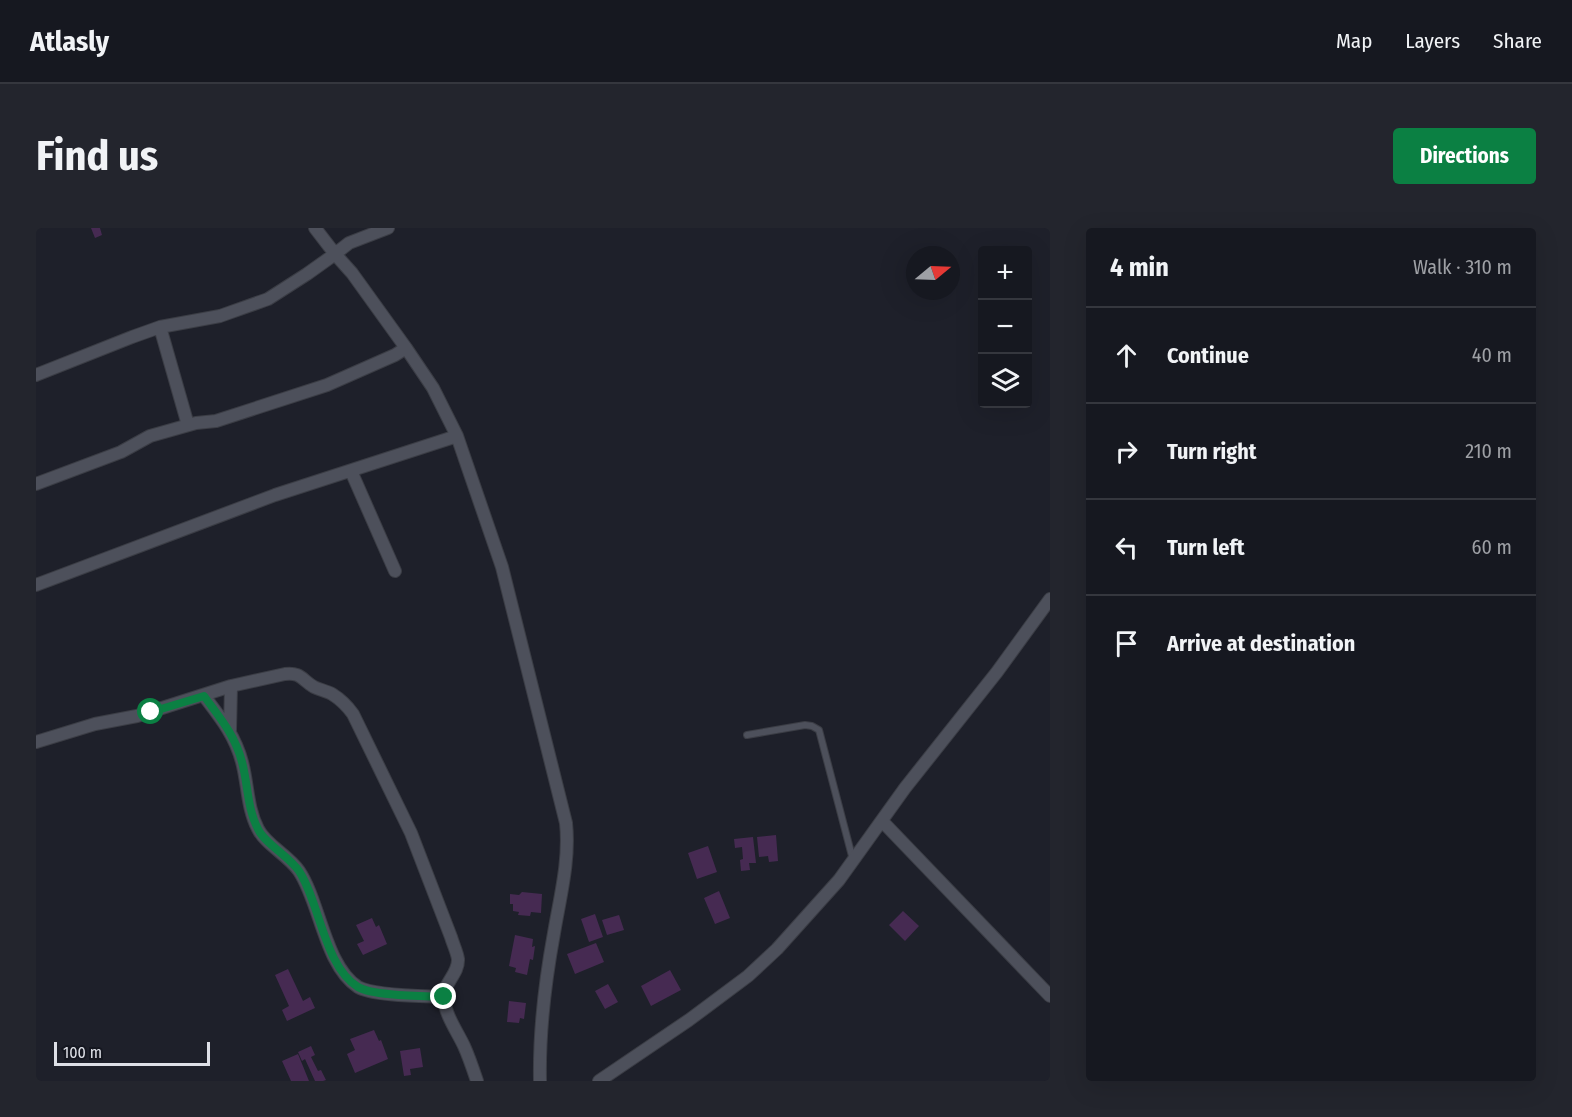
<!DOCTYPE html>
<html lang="en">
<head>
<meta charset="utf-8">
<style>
  body { margin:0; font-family:"Fira Sans Condensed",sans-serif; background:#23252d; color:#f1f3f6 }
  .controls { position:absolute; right:18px; top:18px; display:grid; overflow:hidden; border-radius:6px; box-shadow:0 6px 24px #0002 }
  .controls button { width:54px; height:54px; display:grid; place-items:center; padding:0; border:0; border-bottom:2px solid #35373e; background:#161820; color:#f1f3f6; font:30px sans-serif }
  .compass { position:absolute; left:870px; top:18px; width:54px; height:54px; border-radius:50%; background:#161820; box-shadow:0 6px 24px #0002; rotate:71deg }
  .scale { position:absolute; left:18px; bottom:15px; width:156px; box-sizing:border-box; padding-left:6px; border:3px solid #dee0e7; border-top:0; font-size:16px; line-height:21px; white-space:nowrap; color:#dee0e7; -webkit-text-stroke:4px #151720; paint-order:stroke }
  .stop { position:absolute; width:18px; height:18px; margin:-14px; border:4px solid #0b8043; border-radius:50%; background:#fff }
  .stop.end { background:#0b8043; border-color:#fff; box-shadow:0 2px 6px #0008 }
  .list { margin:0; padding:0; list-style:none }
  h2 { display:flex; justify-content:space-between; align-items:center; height:78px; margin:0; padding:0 24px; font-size:26px }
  h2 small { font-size:20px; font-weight:400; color:#9ea0a5 }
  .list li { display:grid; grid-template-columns:39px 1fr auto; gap:18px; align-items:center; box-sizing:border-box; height:96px; padding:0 24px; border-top:2px solid #35373e }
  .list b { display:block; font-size:22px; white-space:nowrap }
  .list em { font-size:20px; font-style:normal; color:#9ea0a5 }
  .icon { flex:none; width:33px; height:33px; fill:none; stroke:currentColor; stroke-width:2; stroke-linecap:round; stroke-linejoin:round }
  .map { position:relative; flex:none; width:1014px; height:853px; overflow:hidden; border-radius:6px }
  header { display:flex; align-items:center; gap:36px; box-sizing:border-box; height:84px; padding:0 30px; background:#161820; border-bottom:2px solid #35373e }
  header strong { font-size:28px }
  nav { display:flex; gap:33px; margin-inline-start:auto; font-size:21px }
  .intro { display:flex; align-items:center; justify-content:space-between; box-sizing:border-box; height:144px; padding:0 36px }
  h1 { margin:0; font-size:42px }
  .button { padding:15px 27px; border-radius:6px; background:#0b8043; color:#fff; font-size:21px; font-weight:700 }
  main { display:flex; gap:36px; padding:0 36px }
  aside { flex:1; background:#161820; border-radius:6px; box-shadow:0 6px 24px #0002 }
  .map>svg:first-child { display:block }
  .building { fill:#462a52 }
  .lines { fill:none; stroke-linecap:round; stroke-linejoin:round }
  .lane-casing { stroke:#3b3d45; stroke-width:8 }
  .street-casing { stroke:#3b3d45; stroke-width:14 }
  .lane { stroke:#4d505b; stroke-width:6 }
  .street { stroke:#4d505b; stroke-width:12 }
  .route { stroke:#0b8043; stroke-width:8 }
</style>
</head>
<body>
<header>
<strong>Atlasly</strong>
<nav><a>Map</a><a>Layers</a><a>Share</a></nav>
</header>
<div class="intro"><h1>Find us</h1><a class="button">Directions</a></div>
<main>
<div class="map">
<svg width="1014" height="853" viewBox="0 0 1014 853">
  <rect width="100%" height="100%" fill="#1e202a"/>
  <path class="building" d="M55 0H64L66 7 59 10Z
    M740 607 742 633 733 634 732 628 723 629 721 609Z
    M717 609 720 635H713L714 642 705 643 704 632 707 631 706 619 699 620 698 611Z
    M672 618 681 644 661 651 652 625Z
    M683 663 694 690 679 696 668 670Z
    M486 664 506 666 505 685 495 684 494 688 482 687 483 684 477 683V676H474V666L483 667Z
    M867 683 883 698 869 713 853 697Z
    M559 686 567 709 553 714 545 691Z
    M583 687 588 702 571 707 566 692Z
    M336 690 340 699 343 697 351 716 327 727 321 716 328 713 320 697Z
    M479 707 497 711 496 719 499 718 497 732 494 731 491 747 479 744 480 740 473 738Z
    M560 715 568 734 539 746 531 726Z
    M252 741 267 773 274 769 279 780 251 793 246 782 253 778 239 747Z
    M634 742 645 762 615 778 605 758Z
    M572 756 582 774 569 781 559 763Z
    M473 773 490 775 488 791 484 790 483 795 471 794Z
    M338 802 343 813 345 812 352 831 319 845 311 826 319 822 314 811Z
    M275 818 279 827 275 829 282 843 285 842 290 852 287 853H279L269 831 266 833 262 824Z
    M384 820 387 839 374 841 375 847 368 848 364 823Z
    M262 826 273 853H255L246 833Z"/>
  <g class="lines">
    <defs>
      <path id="lane" d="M711 507 769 497 776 498 783 502 817 632"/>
      <path id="street" d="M279 0 299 26 313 15 352 0
        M124 99 152 197
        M0 147 96 109 124 99 184 88 232 71 271 46 299 26 316 45 370 120 397 160 421 208 466 339 530 595C534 632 524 669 518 705 509 754 503 803 504 853
        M315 243 359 343
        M0 256 85 224 114 208 160 195 180 193 291 157 359 127 370 120
        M0 357 239 267 421 208
        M168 468C184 489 199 507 206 534 212 556 211 580 222 601 230 617 252 627 263 643 284 674 289 738 322 759 337 768 388 768 408 769
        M194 502 195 458
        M0 514 59 496 101 488 195 458 249 446C265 444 266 452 278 459 284 462 291 463 296 466 304 471 312 479 317 486L375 605 415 709C417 716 421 724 422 731 423 746 407 755 408 770 409 787 421 803 428 818 433 829 437 841 441 853
        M846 593 1014 768
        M563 853 653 792 712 748 741 721 803 652 869 560 961 444 1014 371"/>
    </defs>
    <use href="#lane" class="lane-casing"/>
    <use href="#street" class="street-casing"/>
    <use href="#lane" class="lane"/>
    <use href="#street" class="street"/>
  </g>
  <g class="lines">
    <path class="route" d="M115 484 168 468C184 490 199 507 206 534 212 556 211 580 222 601 229 616 252 627 263 643 284 675 288 738 322 759 337 768 388 768 408 769"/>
  </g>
</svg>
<div class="controls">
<button>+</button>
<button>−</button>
<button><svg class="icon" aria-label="layers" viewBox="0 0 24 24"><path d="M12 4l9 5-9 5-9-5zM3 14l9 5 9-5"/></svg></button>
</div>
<svg class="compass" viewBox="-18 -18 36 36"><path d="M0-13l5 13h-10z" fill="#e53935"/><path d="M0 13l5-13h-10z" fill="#9ea0a5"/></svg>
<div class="scale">100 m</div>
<div class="stop" style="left:115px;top:484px"></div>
<div class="stop end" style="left:408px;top:769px"></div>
</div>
<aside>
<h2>4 min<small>Walk · 310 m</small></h2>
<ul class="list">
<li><svg class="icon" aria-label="ahead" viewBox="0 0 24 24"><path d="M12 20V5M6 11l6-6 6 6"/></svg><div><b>Continue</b></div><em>40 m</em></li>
<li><svg class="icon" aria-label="right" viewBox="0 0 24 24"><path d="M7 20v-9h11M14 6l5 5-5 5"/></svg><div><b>Turn right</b></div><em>210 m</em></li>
<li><svg class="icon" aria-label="left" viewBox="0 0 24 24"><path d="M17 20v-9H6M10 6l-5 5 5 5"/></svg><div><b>Turn left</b></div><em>60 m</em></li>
<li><svg class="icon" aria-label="arrive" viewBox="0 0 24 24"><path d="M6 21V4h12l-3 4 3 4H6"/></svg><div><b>Arrive at destination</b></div></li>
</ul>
</aside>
</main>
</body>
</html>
